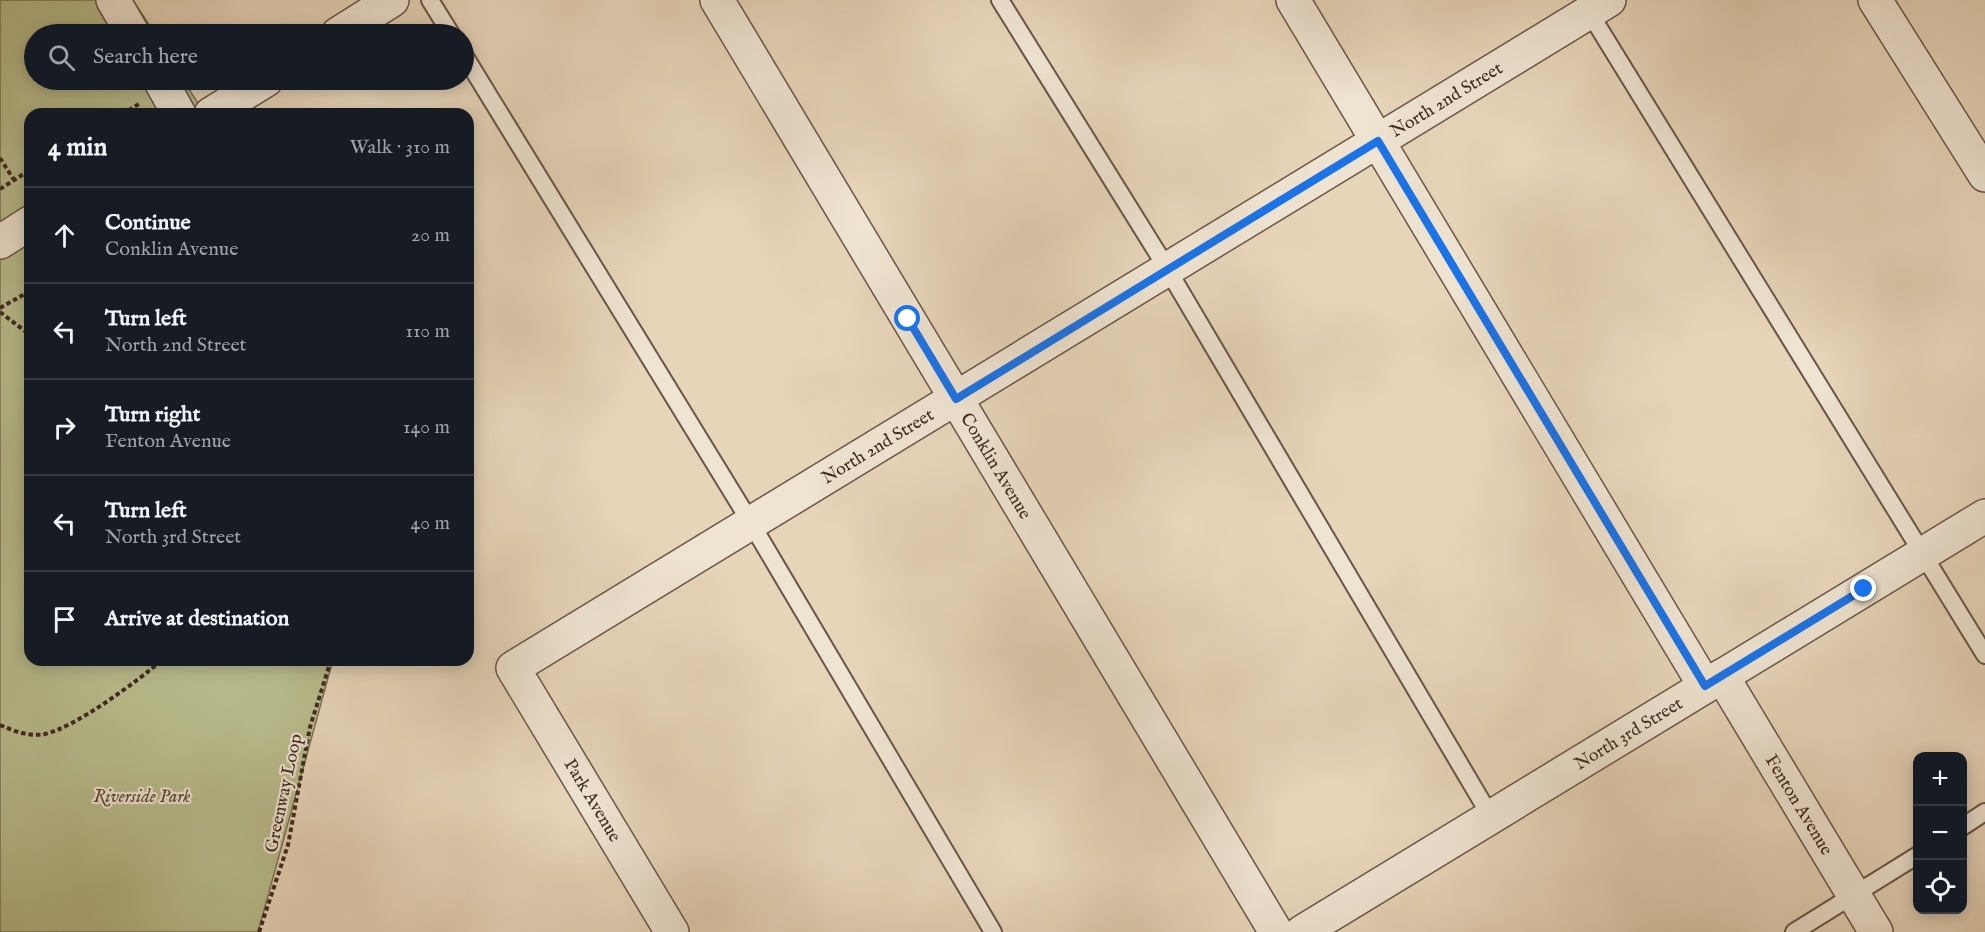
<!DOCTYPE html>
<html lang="en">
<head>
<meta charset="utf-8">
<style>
  body { margin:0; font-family:"IM FELL English",serif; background:#242831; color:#f1f3f6 }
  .controls { position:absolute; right:18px; bottom:18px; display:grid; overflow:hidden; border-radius:12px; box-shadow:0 3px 15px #0003 }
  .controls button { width:54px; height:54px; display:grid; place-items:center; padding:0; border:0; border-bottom:2px solid #363941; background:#171b24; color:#f1f3f6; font:30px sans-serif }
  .stop { position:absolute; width:18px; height:18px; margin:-14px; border:4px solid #1a73e8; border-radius:50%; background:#fff }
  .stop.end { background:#1a73e8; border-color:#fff; box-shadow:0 2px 6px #0008 }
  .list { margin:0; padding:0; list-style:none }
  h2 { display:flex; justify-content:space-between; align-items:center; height:78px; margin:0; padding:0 24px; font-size:26px }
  h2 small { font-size:20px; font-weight:400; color:#9ea1a6 }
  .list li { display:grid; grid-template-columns:39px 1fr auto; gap:18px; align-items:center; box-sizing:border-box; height:96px; padding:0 24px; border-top:2px solid #363941 }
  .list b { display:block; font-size:22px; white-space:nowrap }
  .list p { margin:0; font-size:20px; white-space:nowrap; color:#9ea1a6 }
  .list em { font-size:20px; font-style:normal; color:#9ea1a6 }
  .icon { flex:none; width:33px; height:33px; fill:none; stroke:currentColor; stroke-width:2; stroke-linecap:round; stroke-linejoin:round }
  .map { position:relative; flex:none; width:1985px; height:932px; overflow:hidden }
  .search { position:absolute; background:#171b24; box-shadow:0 3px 15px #0003; left:24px; top:24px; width:450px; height:66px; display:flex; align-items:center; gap:15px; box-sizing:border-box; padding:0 21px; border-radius:33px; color:#9ea1a6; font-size:22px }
  .panel { position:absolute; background:#171b24; box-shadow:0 3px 15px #0003; left:24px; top:108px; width:450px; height:558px; border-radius:18px }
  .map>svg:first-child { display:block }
  .green { fill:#b8bc8d; stroke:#7c7456; stroke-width:1.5 }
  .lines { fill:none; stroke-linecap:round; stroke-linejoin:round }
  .service-casing { stroke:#695646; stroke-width:20 }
  .minor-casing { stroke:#695646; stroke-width:36 }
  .path { stroke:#3f2b20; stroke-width:4; stroke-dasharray:4.5 3; stroke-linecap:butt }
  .service { stroke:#efe4d2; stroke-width:16 }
  .minor { stroke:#efe4d2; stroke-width:33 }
  .route { stroke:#1a73e8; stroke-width:8 }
  .labels { text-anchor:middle; stroke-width:4.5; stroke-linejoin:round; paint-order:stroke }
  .street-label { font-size:18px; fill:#3f2b20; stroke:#efe4d2 }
  .park-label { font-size:18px; font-style:italic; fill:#574836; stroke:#efe4d2 }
</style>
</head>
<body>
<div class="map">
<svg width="1985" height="932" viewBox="0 0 1985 932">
  <rect width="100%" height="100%" fill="#e7d5ba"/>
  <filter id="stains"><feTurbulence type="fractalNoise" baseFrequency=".00333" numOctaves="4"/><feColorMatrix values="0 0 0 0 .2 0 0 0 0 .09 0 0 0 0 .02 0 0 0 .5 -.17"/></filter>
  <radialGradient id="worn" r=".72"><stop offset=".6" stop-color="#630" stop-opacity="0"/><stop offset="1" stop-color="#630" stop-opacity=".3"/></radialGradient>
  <path class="green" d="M0 0H133L155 34H34V80H183L205 114H30V660H333L258 932H0Z"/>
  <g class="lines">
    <defs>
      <path id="service" d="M430 0 451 34
        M1000 0 1168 270 1491 817
        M1586 7 1985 655
        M464 55 751 523 993 932
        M1962 827 1985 812
        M1794 932 1918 855"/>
      <g id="minor">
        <path d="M113 0 133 34"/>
        <path id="s1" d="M717 0 1276 932"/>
        <path d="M1293 0 1705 686"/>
        <path d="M1875 0 1985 175"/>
        <path d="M338 34 392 0"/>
        <path d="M160 80 179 114"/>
        <path d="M211 114 266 80"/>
        <path d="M0 242 30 223"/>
        <path id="s2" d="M1722 676 1876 932"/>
        <path id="s3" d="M672 932 513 668 1609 0"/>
        <path id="s4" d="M1302 932 1985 516"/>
      </g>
    </defs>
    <use href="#service" class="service-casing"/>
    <use href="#minor" class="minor-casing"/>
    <path class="path" d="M122 114 139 104
      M0 158 14 180
      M0 189 30 170
      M0 308 30 291
      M0 312 30 335
      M0 725C14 731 29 737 45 734 74 728 138 681 162 660
      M259 932 288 845 310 727 331 660"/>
    <use href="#service" class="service"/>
    <use href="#minor" class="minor"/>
  </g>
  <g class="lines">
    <path class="route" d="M908 319 956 399 1378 141 1705 686 1864 589"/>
  </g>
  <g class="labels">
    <g class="street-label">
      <text dy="6" stroke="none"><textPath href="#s3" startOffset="1401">North 2nd Street</textPath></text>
      <text dy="6" stroke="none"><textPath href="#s3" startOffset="735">North 2nd Street</textPath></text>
      <text dy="6" stroke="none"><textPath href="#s1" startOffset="543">Conklin Avenue</textPath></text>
      <text dy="6" stroke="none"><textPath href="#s4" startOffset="382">North 3rd Street</textPath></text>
      <text transform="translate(283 793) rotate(-78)" y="6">Greenway Loop</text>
      <text transform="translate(593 800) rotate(59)" y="6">Park Avenue</text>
      <text dy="6" stroke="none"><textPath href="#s2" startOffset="150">Fenton Avenue</textPath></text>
    </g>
    <g class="park-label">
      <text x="142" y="802">Riverside Park</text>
    </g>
  </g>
  <rect width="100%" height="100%" filter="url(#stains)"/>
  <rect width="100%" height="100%" fill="url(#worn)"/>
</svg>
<div class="controls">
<button>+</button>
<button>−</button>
<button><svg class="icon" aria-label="locate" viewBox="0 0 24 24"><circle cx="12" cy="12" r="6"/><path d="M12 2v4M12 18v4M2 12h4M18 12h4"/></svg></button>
</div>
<div class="stop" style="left:908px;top:319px"></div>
<div class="stop end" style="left:1864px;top:589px"></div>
<div class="search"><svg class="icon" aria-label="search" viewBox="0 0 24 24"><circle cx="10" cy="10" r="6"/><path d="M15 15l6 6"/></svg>Search here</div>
<section class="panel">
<h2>4 min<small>Walk · 310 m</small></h2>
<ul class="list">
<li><svg class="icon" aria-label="ahead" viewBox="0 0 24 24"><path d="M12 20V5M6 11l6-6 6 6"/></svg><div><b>Continue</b><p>Conklin Avenue</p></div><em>20 m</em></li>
<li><svg class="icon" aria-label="left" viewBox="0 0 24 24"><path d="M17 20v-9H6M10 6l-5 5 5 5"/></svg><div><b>Turn left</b><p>North 2nd Street</p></div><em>110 m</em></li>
<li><svg class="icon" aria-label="right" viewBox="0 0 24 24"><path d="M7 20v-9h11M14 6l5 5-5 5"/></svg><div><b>Turn right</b><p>Fenton Avenue</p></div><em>140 m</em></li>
<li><svg class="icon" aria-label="left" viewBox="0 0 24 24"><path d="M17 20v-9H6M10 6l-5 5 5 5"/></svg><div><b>Turn left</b><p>North 3rd Street</p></div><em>40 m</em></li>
<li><svg class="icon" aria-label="arrive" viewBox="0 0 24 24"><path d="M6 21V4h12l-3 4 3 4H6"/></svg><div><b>Arrive at destination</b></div></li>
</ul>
</section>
</div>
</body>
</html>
